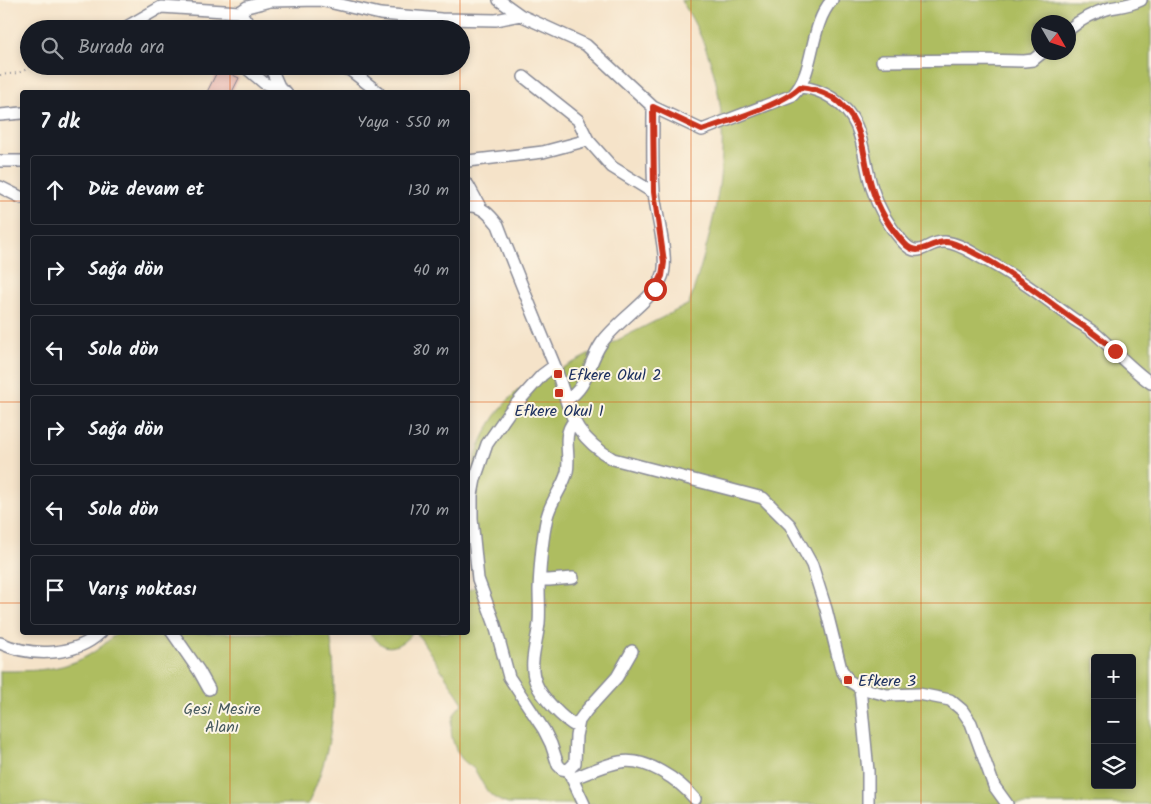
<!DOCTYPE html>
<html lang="tr">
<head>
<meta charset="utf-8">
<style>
  body { margin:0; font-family:Kalam,sans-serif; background:#20242c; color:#f1f3f6 }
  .controls { position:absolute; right:15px; bottom:15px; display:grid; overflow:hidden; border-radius:5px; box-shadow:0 2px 8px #0003 }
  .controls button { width:45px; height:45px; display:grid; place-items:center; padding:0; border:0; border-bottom:1px solid #363941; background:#171b24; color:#f1f3f6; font:25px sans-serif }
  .compass { position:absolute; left:1031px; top:15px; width:45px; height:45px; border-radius:50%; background:#171b24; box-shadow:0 2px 8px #0003; rotate:129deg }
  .stop { position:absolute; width:15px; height:15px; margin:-11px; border:4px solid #c8321e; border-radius:50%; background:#fff }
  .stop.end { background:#c8321e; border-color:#fff; box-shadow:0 1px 5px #0008 }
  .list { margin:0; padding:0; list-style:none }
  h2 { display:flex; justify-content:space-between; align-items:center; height:65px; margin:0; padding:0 20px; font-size:21px }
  h2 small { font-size:16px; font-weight:400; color:#9ea1a6 }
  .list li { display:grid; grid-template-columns:32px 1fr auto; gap:15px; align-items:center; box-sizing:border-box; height:70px; margin:0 10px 10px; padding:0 10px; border:1px solid #363941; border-radius:5px }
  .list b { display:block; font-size:19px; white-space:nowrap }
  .list em { font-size:16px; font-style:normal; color:#9ea1a6 }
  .icon { flex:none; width:28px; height:28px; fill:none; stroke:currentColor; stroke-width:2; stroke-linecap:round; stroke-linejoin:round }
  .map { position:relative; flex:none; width:1151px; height:804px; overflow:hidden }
  .search { position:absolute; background:#171b24; box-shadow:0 2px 8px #0003; left:20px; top:20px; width:450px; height:55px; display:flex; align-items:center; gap:12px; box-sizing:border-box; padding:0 18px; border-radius:28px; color:#9ea1a6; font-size:19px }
  .panel { position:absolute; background:#171b24; box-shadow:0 2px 8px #0003; left:20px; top:90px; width:450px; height:545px; border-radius:5px }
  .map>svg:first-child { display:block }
  .green { fill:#aebd60; stroke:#64765f; fill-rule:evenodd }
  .building { fill:#e9b4ae }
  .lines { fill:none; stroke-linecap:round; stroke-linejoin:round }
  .minor-casing { stroke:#888994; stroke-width:14 }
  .path { stroke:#888994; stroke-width:2; stroke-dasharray:1 4; stroke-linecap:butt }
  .minor { stroke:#fff; stroke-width:11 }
  .route { stroke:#c8321e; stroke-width:6 }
  .grid { fill:none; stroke:#de5710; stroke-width:1; stroke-opacity:0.55 }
  .poi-dot { fill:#c8321e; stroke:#fcf5e5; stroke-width:2 }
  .labels { text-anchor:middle; stroke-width:4; stroke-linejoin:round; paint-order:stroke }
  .poi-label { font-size:16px; fill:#1b2f5e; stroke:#fcf5e5; text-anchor:start }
  .park-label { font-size:16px; fill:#475a5f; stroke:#fcf5e5 }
</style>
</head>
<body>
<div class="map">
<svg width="1151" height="804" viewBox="0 0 1151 804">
  <rect width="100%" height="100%" fill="#fcf5e5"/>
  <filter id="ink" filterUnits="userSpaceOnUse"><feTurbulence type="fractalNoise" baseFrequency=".02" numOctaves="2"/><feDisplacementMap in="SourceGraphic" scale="10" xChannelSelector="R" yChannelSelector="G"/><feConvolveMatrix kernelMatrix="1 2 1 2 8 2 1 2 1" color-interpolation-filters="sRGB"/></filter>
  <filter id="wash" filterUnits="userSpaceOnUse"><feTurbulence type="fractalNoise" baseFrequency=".0096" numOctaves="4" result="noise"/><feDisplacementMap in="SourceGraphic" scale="20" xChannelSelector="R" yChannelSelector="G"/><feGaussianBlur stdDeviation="1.12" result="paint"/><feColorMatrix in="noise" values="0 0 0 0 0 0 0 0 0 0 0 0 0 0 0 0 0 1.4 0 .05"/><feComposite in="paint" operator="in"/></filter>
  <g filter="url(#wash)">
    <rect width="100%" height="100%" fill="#f5e3c9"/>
    <path class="green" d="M681 0H1151V804H508C487 797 486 789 476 772 474 767 466 764 462 759 449 742 446 718 463 703L417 633 468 632V590L477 586C458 517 463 442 517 391L689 304C724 198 745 100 681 0ZM1038 22H1068V52H1038ZM1095 658H1132V785H1095Z
      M116 633H330C339 691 334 750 308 804H0V671C47 671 81 670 116 633Z
      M369 633H412C406 641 392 652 381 644 377 642 373 636 369 633Z"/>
    <g id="blocks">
      <path class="building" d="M219 68 239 78 232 92H207Z"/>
    </g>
  </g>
  <g filter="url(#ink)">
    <use href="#blocks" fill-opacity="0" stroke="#888994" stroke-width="1"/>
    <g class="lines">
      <defs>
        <path id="minor" d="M499 0 520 15 586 45 653 107 702 130 793 95C816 71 808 28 832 0
          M240 12 252 29
          M63 28 67 29
          M123 29 161 7 240 12 247 7 270 1 320 0 380 14 441 19 496 20 520 15
          M1068 30C1080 20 1095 12 1110 8 1121 6 1131 5 1141 0
          M882 61 977 60 1024 61 1033 60 1043 52
          M244 66 264 83 286 92
          M270 66 281 91
          M336 66 350 70 378 92
          M524 77 578 120 588 140
          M800 87C812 88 821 91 832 98 866 120 861 153 872 188 878 208 888 225 902 241 920 262 925 241 945 242 958 243 969 251 980 257 1013 274 1042 296 1072 318 1080 324 1089 328 1097 335 1115 351 1131 369 1151 383
          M0 115 22 113
          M0 161H22
          M468 161 543 152 588 140 612 167 654 193
          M468 185 480 207
          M0 187 22 198
          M468 206C482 205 490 215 498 225 516 272 535 318 554 364 563 386 566 409 579 429 588 442 599 451 613 459L763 498 790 525 812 565 826 609 841 669 848 680 860 688 887 695 919 694 950 700 962 710 971 723 994 786 1007 804
          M554 366 542 375 510 411 487 444 475 479 472 495V519L478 579 495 625 509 677 544 730 551 744 558 765 562 769 568 770 575 763 576 736 579 721 587 710 617 677 632 651
          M566 400C589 387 587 365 601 344 615 322 653 300 662 277 670 258 655 213 654 191 652 163 653 135 653 107
          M574 421C561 436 571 454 567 472 563 488 551 500 547 517 542 540 540 566 539 589 539 600 540 612 539 623 537 643 528 664 536 683 541 697 564 720 577 727
          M540 579 549 580 573 578
          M172 632 199 671 209 689
          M0 643C31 657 75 657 101 632
          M860 688 868 771V804
          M570 774 584 804
          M572 779C587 773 604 765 620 762 646 757 679 780 695 799"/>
      </defs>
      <use href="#minor" class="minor-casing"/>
      <path class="path" d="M0 75 18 73 34 66"/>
      <use href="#minor" class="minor"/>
    </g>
  </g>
  <g class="lines" filter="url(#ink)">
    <path class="route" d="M655 289 662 276 664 262 654 192 653 107 702 130C728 121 782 105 800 87 812 88 821 91 832 97 866 120 861 153 872 188 878 208 889 227 904 243 921 262 933 235 955 244 999 262 1035 292 1073 319 1088 329 1102 339 1115 351"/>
  </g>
  <path class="grid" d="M230 0V29M460 0V29M691 0V804M921 0V804M230 66V92M460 66V92M0 201H22M468 201H1151M0 402H22M468 402H1151M0 603H22M468 603H1151M230 632V804M460 632V804"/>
  <g class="poi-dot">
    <rect x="553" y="369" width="10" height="10" rx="2.5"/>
    <rect x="554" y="388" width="10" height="10" rx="2.5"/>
    <rect x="843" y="675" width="10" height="10" rx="2.5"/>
  </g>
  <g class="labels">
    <g class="poi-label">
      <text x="568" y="380">Efkere Okul 2</text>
      <text x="559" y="416" text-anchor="middle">Efkere Okul 1</text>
      <text x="858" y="686">Efkere 3</text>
    </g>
    <g class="park-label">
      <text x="222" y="714">Gesi Mesire<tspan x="222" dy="18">Alanı</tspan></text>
    </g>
  </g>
</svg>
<div class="controls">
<button>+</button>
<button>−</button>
<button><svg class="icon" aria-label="layers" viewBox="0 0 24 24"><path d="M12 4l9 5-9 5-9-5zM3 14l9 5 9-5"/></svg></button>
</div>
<svg class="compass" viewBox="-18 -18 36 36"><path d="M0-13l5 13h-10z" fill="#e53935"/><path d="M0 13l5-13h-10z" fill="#9ea1a6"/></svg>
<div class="stop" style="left:655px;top:289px"></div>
<div class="stop end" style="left:1115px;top:351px"></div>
<div class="search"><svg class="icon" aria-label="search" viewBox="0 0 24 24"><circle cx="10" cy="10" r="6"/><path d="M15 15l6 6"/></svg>Burada ara</div>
<section class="panel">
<h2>7 dk<small>Yaya · 550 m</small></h2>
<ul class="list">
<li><svg class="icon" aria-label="ahead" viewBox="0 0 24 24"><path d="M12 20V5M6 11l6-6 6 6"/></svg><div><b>Düz devam et</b></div><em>130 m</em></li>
<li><svg class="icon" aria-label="right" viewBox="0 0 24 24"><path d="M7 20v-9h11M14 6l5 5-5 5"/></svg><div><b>Sağa dön</b></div><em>40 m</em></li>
<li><svg class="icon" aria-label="left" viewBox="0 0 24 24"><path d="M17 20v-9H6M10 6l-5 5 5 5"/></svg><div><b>Sola dön</b></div><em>80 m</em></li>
<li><svg class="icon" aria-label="right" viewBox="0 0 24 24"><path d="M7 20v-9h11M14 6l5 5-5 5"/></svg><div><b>Sağa dön</b></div><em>130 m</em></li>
<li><svg class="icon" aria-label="left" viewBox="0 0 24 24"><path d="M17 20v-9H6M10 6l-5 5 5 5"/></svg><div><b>Sola dön</b></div><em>170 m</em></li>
<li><svg class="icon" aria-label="arrive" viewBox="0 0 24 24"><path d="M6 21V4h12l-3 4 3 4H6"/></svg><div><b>Varış noktası</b></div></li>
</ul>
</section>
</div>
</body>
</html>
